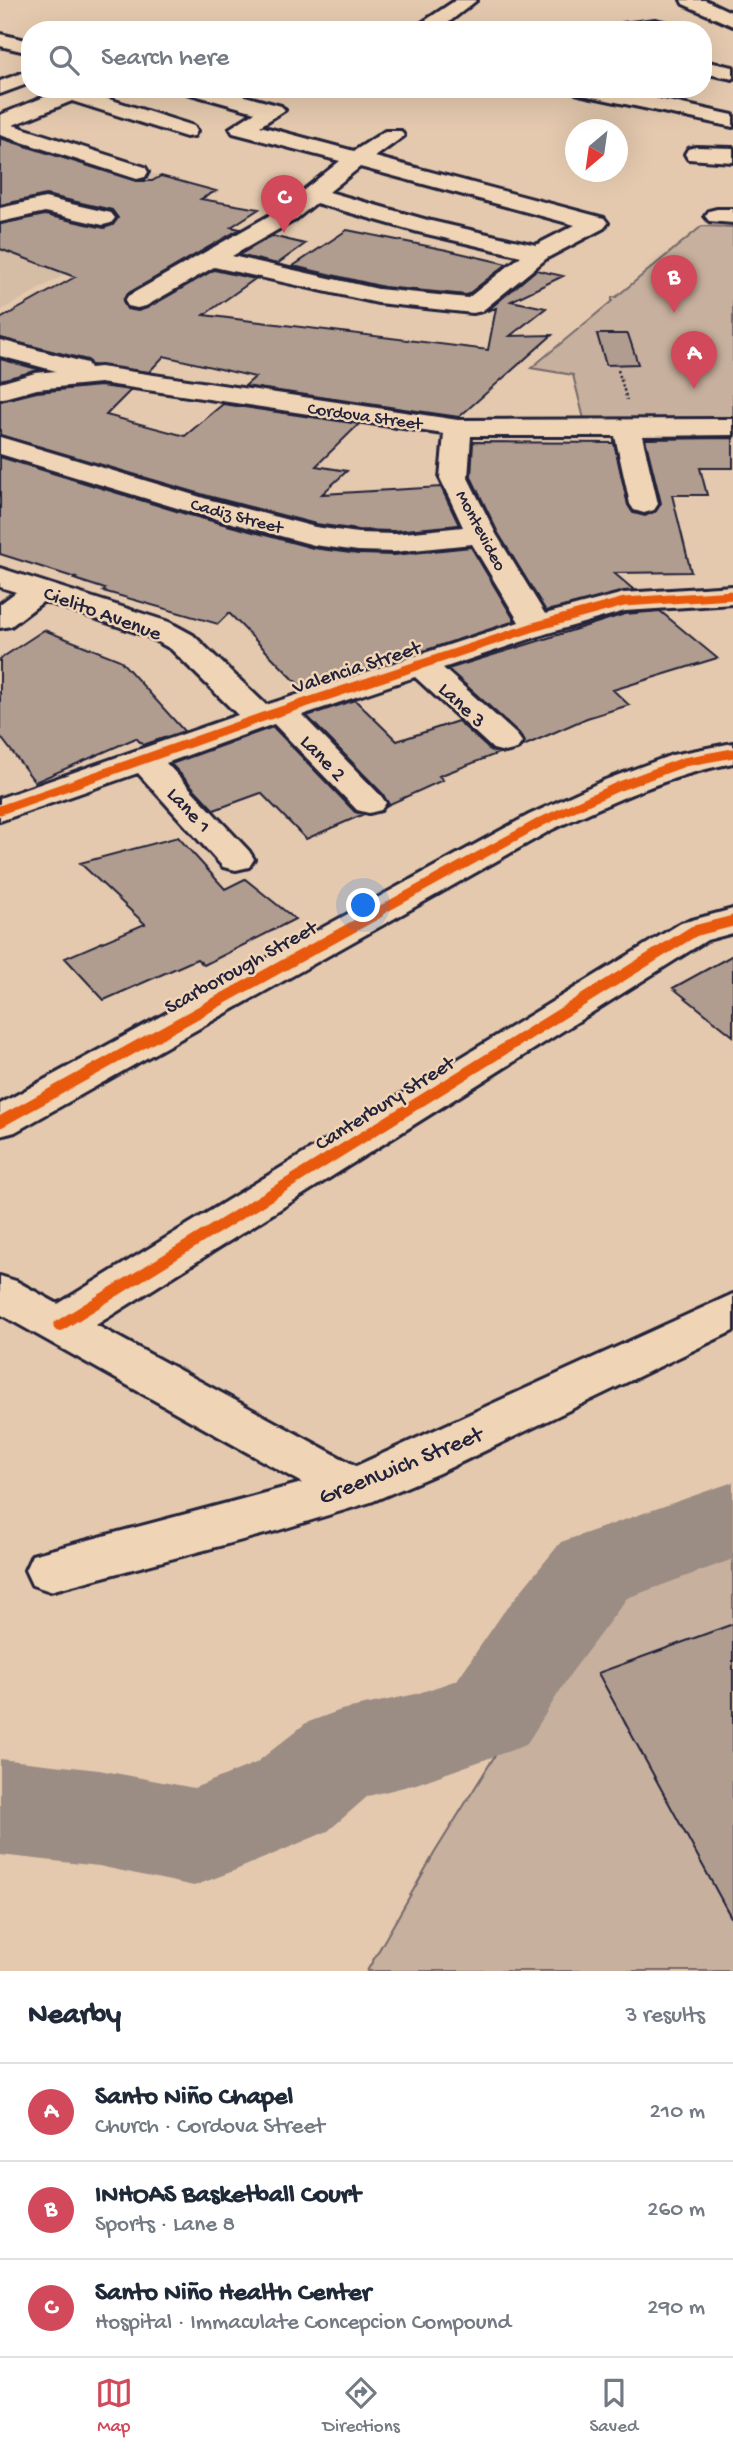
<!DOCTYPE html>
<html lang="en">
<head>
<meta charset="utf-8">
<style>
  body { margin:0; font-family:"Gochi Hand",sans-serif; background:#f6f6f7; color:#1f2937 }
  .compass { position:absolute; left:565px; top:119px; width:63px; height:63px; border-radius:50%; background:#fff; box-shadow:0 7px 28px #0002; rotate:209deg }
  .you { position:absolute; left:364px; top:906px; width:24px; height:24px; margin:-18px; border:5px solid #fff; border-radius:50%; background:#1a73e8; box-shadow:0 0 0 10px #1a73e833 }
  .badge { display:grid; place-items:center; width:46px; height:46px; border-radius:50%; background:#d1495b; color:#fff; font-size:23px; font-weight:700 }
  .pin { position:absolute; translate:-50% -58px; filter:drop-shadow(0 2px 4px #0008) }
  .pin::after { content:''; position:absolute; top:37px; width:24px; height:21px; background:inherit; clip-path:polygon(0 0,100% 0,50% 100%) }
  .list { margin:0; padding:0; list-style:none }
  h2 { display:flex; justify-content:space-between; align-items:center; height:91px; margin:0; padding:0 28px; font-size:30px }
  h2 small { font-size:23px; font-weight:400; color:#747a83 }
  .list li { display:grid; grid-template-columns:46px 1fr auto; gap:21px; align-items:center; box-sizing:border-box; height:98px; padding:0 28px; border-top:2px solid #e0e1e3 }
  .list b { display:block; font-size:26px; white-space:nowrap }
  .list p { margin:0; font-size:23px; white-space:nowrap; color:#747a83 }
  .list em { font-size:23px; font-style:normal; color:#747a83 }
  .icon { flex:none; width:38px; height:38px; fill:none; stroke:currentColor; stroke-width:2; stroke-linecap:round; stroke-linejoin:round }
  .map { position:relative; flex:none; width:733px; height:1971px; overflow:hidden }
  .search { position:absolute; background:#fff; box-shadow:0 7px 28px #0002; left:21px; right:21px; top:21px; height:77px; display:flex; align-items:center; gap:18px; box-sizing:border-box; padding:0 24px; border-radius:28px; color:#747a83; font-size:26px }
  .sheet { height:385px; background:#fff }
  nav { display:flex; justify-content:space-around; align-items:center; box-sizing:border-box; height:98px; border-top:2px solid #e0e1e3; background:#fff; font-size:19px; color:#747a83 }
  nav a { display:grid; justify-items:center; gap:4px }
  nav .on { color:#d1495b }
  .map>svg:first-child { display:block }
  .built { fill:#d5bca5 }
  .green { fill:#c7b09d; stroke:#74696c; stroke-width:2 }
  .lines { fill:none; stroke-linecap:round; stroke-linejoin:round }
  .river { fill:#9b8c84; fill-rule:evenodd }
  .building { fill:#b19d90; stroke:#22223b; stroke-width:2 }
  .minor-casing { stroke:#22223b; stroke-width:6 }
  .path { stroke:#22223b; stroke-width:2.5; stroke-dasharray:2.5 2.5; stroke-linecap:butt }
  .minor { fill:#f0d4b6; fill-rule:evenodd }
  .cycleway-far1-casing { stroke:#f0d4b6; stroke-width:12 }
  .cycleway-casing { stroke:#f0d4b6; stroke-width:16 }
  .cycleway-far1 { stroke:#e8590c; stroke-width:9 }
  .cycleway { stroke:#e8590c; stroke-width:11 }
  .labels { text-anchor:middle; stroke-width:5; stroke-linejoin:round; paint-order:stroke }
  .far-street-label { font-size:18px; fill:#22223b; stroke:#f0d4b6 }
  .street-label { font-size:21px; fill:#22223b; stroke:#f0d4b6 }
  .near-street-label { font-size:24px; fill:#22223b; stroke:#f0d4b6 }
</style>
</head>
<body>
<div class="map">
<svg width="733" height="1971" viewBox="0 0 733 1971">
  <rect width="100%" height="100%" fill="#e4c9ae"/>
  <filter id="ink" filterUnits="userSpaceOnUse"><feTurbulence type="fractalNoise" baseFrequency=".0143" numOctaves="2"/><feDisplacementMap in="SourceGraphic" scale="14" xChannelSelector="R" yChannelSelector="G"/><feConvolveMatrix kernelMatrix="1 2 1 2 8 2 1 2 1" color-interpolation-filters="sRGB"/></filter>
  <g filter="url(#ink)">
    <path class="built" d="M0 125 211 192 0 311Z"/>
    <path class="green" d="M702 226 733 227V424L585 423 573 375 531 368 612 301V297H616Z
      M733 1554V1971H367L435 1852 598 1590Z"/>
    <g class="lines">
      <path class="river" d="M733 1482V1559L627 1598 571 1673 526 1745 416 1784 368 1796 328 1831 231 1872 194 1886 99 1866 0 1855V1759L99 1770 194 1788 256 1763 306 1723 341 1710 416 1694 457 1680 503 1613 561 1542Z"/>
    </g>
    <path class="building" d="M0 138 136 181H152L161 176 216 191 201 199 259 209 231 227 240 229 127 294 123 302 127 309 138 311 147 308 214 270 255 279 204 315 488 350 496 308 487 311 536 270 563 276 511 301 546 308 510 336 552 335 459 417 245 386 255 377 164 356 149 372 91 365 88 360 0 338V319L75 277 0 249V224L45 215 104 228 113 225 118 218 112 210 46 195 0 205Z
      M347 230 447 250 507 264 467 295 384 287 293 266Z
      M272 236 305 244 277 264 239 255Z
      M597 334H628L638 364 606 365Z
      M0 359 41 370 0 380Z
      M100 386 131 390 106 415 185 436 223 404 359 424 316 466 347 471 322 494 441 487 459 525 394 531 358 530 316 524 208 496 0 435V401L37 392Z
      M733 438V468H700L707 495H672L691 572 614 573 634 590 546 611 498 533 471 477 473 442 614 443 628 505 633 513 645 516 656 511 661 503 645 439Z
      M0 457 186 514 313 548 358 554 394 555 471 547 515 621 304 690 229 613 218 624 103 591 105 589 74 579 76 578 0 554Z
      M660 611 717 658 613 690 629 705 587 718 521 747 525 742 519 733 448 669 625 614Z
      M44 630 120 660 184 731 143 745 136 738 35 782 0 736V659Z
      M355 700 397 741 458 721 491 751 499 753 439 776 443 780 388 805 383 794 307 716Z
      M273 727 355 812 364 814 306 839 261 793 214 810 171 764Z
      M178 837 225 889 245 879 295 919 204 965 197 959 104 1000 65 958 145 924 80 863Z
      M733 955V1036L673 988Z
      M733 1624V1921L598 1673Z"/>
    <g class="lines">
      <defs>
        <path id="minor" d="M456 0H477L439 30H411Z
          M681 0H705L733 13V26L683 4Z
          M655 20 680 26 683 30H613L623 24Z
          M0 34 30 41V53L0 46Z
          M703 61 733 67V79L703 73Z
          M30 70V83L0 94V81Z
          M64 89H93L90 93 194 126 197 131 194 136 186 137 72 101 13 125 145 167 148 172 145 177 137 179 0 135V115Z
          M184 89H219L281 106 285 110 260 126 354 151 385 131H401L404 136 375 157 604 218 608 223 604 228 547 258 482 311 473 313 378 303 214 267 146 306 137 308 128 306 125 301 128 296 279 210 340 161 233 133 230 128 255 112 187 93ZM360 167 575 225 536 245 431 221 329 192ZM316 203 418 232 521 256 468 298 378 289 232 256 295 220Z
          M573 89H613L733 115V127L583 95 576 93Z
          M696 147 733 148V162L688 159 685 154 688 149Z
          M45 198 111 213 115 218 111 223 103 225 45 212 0 222V208Z
          M717 209H733V223L709 221 705 216 709 211Z
          M0 340 87 363 90 368 100 367 458 420 733 419V435L642 436 658 504 654 510 644 513 634 510 630 504 615 436H471L468 478 496 534 545 614 624 593 733 586V604L625 611 548 633 443 668 517 735 522 742 517 749 505 752 493 749 415 677 302 715 381 796 386 803 381 810 369 813 357 810 274 724 166 763 249 851 254 859 249 867 236 870 223 867 138 773 0 821V798L238 715 171 649 147 636 44 601 11 626 0 628V604L16 592 0 587V568L169 622 193 635 266 705 519 622 472 544 394 552 358 551 314 545 187 511 0 454V437L207 499 315 527 358 533 394 534 463 527 440 478 444 434 100 383 37 389 0 399V383L35 373 56 371 0 356Z
          M733 743V763C669 775 612 802 553 829L15 1132 0 1136V1104L529 815 605 780 672 755Z
          M733 909V933L707 940 96 1325 356 1466 733 1294V1331L439 1473 371 1502 276 1531 50 1591 32 1585 25 1570 32 1555 302 1483 0 1314V1276L16 1281 58 1304 681 923Z"/>
      </defs>
      <use href="#minor" class="minor-casing"/>
      <path class="path" d="M618 370 627 400"/>
      <use href="#minor" class="minor"/>
      <defs>
        <path id="cycleway-far1" d="M0 810 260 718 537 626 624 602 733 595
          M374 914 541 822 617 787 684 762 733 753"/>
        <path id="cycleway" d="M0 1122 378 913
          M59 1326 694 931 733 921"/>
      </defs>
      <use href="#cycleway-far1" class="cycleway-far1-casing"/>
      <use href="#cycleway" class="cycleway-casing"/>
      <use href="#cycleway-far1" class="cycleway-far1"/>
      <use href="#cycleway" class="cycleway"/>
    </g>
  </g>
  <g class="labels">
    <g class="far-street-label">
      <text transform="translate(365 415) rotate(8)" y="6">Cordova Street</text>
      <text transform="translate(237 515) rotate(15)" y="6">Cadiz Street</text>
      <text transform="translate(482 530) rotate(62)" y="6">Montevideo</text>
    </g>
    <g class="street-label">
      <text transform="translate(103 612) rotate(20)" y="7">Cielito Avenue</text>
      <text transform="translate(356 666) rotate(-18)" y="7">Valencia Street</text>
      <text transform="translate(463 704) rotate(43)" y="7">Lane 3</text>
      <text transform="translate(324 757) rotate(46)" y="7">Lane 2</text>
      <text transform="translate(190 809) rotate(47)" y="7">Lane 1</text>
      <text transform="translate(240 966) rotate(-29)" y="7">Scarborough Street</text>
      <text transform="translate(384 1102) rotate(-32)" y="7">Canterbury Street</text>
    </g>
    <g class="near-street-label">
      <text transform="translate(400 1464) rotate(-22)" y="8">Greenwich Street</text>
    </g>
  </g>
</svg>
<svg class="compass" viewBox="-18 -18 36 36"><path d="M0-13l5 13h-10z" fill="#e53935"/><path d="M0 13l5-13h-10z" fill="#747a83"/></svg>
<div class="you"></div>
<div class="pin badge" style="left:694px;top:389px">A</div>
<div class="pin badge" style="left:674px;top:313px">B</div>
<div class="pin badge" style="left:284px;top:233px">C</div>
<div class="search"><svg class="icon" aria-label="search" viewBox="0 0 24 24"><circle cx="10" cy="10" r="6"/><path d="M15 15l6 6"/></svg>Search here</div>
</div>
<section class="sheet">
<h2>Nearby<small>3 results</small></h2>
<ul class="list">
<li><span class="badge">A</span><div><b>Santo Niño Chapel</b><p>Church · Cordova Street</p></div><em>210 m</em></li>
<li><span class="badge">B</span><div><b>INHOAS Basketball Court</b><p>Sports · Lane 8</p></div><em>260 m</em></li>
<li><span class="badge">C</span><div><b>Santo Niño Health Center</b><p>Hospital · Immaculate Concepcion Compound</p></div><em>290 m</em></li>
</ul>
</section>
<nav>
<a class="on"><svg class="icon" aria-label="map" viewBox="0 0 24 24"><path d="M3 6l6-2 6 2 6-2v14l-6 2-6-2-6 2zM9 4v14M15 6v14"/></svg>Map</a>
<a><svg class="icon" aria-label="directions" viewBox="0 0 24 24"><path d="M12 3l9 9-9 9-9-9zM9 14v-3h6M13 9l2 2-2 2"/></svg>Directions</a>
<a><svg class="icon" aria-label="saved" viewBox="0 0 24 24"><path d="M7 4h10v16l-5-4-5 4z"/></svg>Saved</a>
</nav>
</body>
</html>
